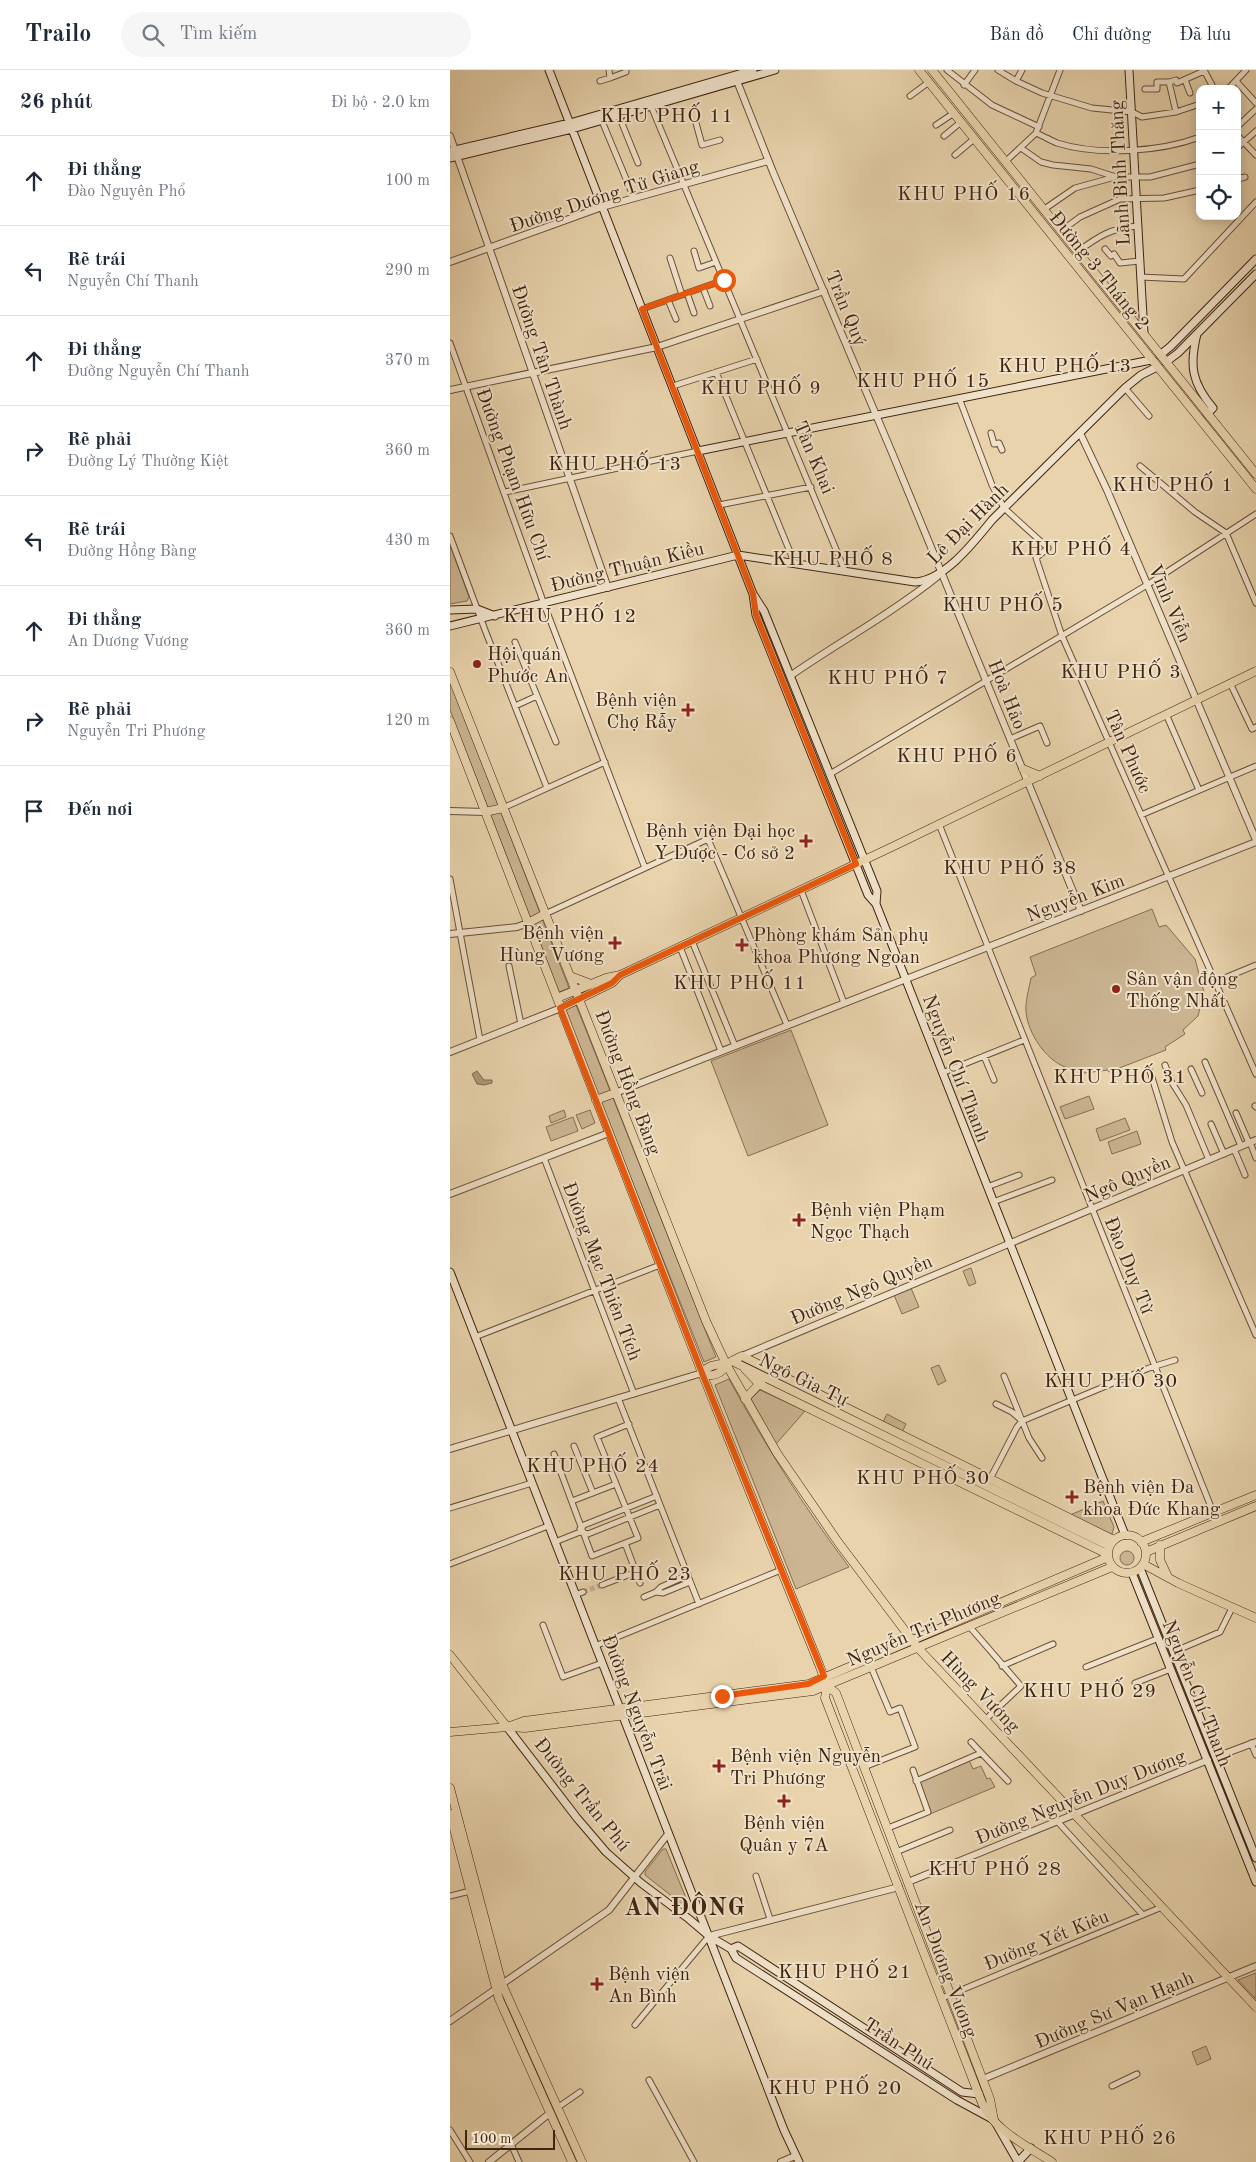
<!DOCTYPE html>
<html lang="vi">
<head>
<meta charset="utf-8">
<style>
  body { margin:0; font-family:"Old Standard TT",serif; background:#f6f6f7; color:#1f2937 }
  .controls { position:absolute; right:15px; top:15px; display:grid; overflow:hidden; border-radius:10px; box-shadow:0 2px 12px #0003 }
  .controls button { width:45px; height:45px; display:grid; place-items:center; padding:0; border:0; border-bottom:1px solid #e0e1e3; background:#fff; color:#1f2937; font:25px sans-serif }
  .scale { position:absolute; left:15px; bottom:12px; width:90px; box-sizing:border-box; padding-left:5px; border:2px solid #402510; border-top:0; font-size:14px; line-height:18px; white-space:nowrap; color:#402510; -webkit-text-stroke:4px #f0e2ca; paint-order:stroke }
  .stop { position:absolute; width:15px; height:15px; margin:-11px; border:4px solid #ea580c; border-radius:50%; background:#fff }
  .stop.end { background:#ea580c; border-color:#fff; box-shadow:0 1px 5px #0008 }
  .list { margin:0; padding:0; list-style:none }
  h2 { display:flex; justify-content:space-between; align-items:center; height:65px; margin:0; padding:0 20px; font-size:21px }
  h2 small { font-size:16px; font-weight:400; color:#747a83 }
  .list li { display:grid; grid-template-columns:32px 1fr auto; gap:15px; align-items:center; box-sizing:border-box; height:90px; padding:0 20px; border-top:1px solid #e0e1e3 }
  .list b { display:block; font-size:19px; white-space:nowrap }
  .list p { margin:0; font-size:16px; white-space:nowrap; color:#747a83 }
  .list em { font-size:16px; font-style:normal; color:#747a83 }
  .icon { flex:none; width:28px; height:28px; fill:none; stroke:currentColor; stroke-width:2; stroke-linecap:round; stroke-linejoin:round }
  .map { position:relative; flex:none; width:806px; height:2092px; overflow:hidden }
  header { display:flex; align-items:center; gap:30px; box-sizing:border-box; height:70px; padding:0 25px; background:#fff; border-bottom:1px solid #e0e1e3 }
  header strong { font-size:24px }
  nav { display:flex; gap:28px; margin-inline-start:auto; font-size:18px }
  .search { width:350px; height:45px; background:#f6f6f7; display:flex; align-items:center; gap:12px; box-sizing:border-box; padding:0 18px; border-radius:28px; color:#747a83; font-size:19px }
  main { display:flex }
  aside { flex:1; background:#fff }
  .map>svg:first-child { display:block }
  .green { fill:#cbb592; stroke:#866d51 }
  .water { fill:#af9878; stroke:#836a4e }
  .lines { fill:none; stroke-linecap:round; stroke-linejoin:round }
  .minor-tunnel { stroke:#c6b08e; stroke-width:5; stroke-dasharray:5 2.5; stroke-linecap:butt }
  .minor-casing { stroke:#6a5037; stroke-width:7 }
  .tertiary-casing { stroke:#6a5037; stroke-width:8 }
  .secondary-casing { stroke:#402510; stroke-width:9 }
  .primary-casing { stroke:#402510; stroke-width:9 }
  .minor { stroke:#f0e2ca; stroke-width:5 }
  .tertiary { stroke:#f0e2ca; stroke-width:6 }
  .secondary { stroke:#f0e2ca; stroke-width:7 }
  .primary { stroke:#e8d3ad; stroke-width:8 }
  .route { stroke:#ea580c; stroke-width:6 }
  .poi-dot { fill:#8f2418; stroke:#f0e2ca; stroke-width:2 }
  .labels { text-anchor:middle; stroke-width:4; stroke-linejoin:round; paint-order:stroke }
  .street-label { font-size:19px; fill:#402510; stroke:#f0e2ca }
  .poi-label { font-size:19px; fill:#402510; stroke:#f0e2ca; text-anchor:start }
  .neighbourhood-label { font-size:20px; letter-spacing:1px; fill:#402510; stroke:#f0e2ca }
  .district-label { font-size:24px; font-weight:bold; letter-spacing:1px; fill:#402510; stroke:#f0e2ca }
</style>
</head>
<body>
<header>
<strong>Trailo</strong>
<div class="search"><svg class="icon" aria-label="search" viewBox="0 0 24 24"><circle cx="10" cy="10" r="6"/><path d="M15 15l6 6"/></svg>Tìm kiếm</div>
<nav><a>Bản đồ</a><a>Chỉ đường</a><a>Đã lưu</a></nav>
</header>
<main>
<aside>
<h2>26 phút<small>Đi bộ · 2.0 km</small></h2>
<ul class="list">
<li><svg class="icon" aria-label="ahead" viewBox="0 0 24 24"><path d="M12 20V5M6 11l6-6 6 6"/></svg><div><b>Đi thẳng</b><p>Đào Nguyên Phổ</p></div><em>100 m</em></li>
<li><svg class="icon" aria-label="left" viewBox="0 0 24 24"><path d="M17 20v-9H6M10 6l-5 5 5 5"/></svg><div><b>Rẽ trái</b><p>Nguyễn Chí Thanh</p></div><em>290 m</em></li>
<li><svg class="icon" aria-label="ahead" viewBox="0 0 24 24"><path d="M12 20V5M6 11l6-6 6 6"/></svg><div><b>Đi thẳng</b><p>Đường Nguyễn Chí Thanh</p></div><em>370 m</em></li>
<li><svg class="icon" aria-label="right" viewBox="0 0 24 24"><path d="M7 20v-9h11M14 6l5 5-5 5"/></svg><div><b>Rẽ phải</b><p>Đường Lý Thường Kiệt</p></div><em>360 m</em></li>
<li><svg class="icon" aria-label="left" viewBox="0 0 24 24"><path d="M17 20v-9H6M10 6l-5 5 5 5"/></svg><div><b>Rẽ trái</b><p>Đường Hồng Bàng</p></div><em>430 m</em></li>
<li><svg class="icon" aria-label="ahead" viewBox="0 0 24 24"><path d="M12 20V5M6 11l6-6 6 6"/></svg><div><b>Đi thẳng</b><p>An Dương Vương</p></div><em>360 m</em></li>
<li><svg class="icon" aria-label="right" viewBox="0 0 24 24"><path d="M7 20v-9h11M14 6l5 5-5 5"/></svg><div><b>Rẽ phải</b><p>Nguyễn Tri Phương</p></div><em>120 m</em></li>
<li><svg class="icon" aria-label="arrive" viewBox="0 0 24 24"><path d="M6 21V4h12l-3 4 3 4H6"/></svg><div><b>Đến nơi</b></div></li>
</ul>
</aside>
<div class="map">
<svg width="806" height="2092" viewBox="0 0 806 2092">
  <rect width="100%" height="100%" fill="#e8d3ad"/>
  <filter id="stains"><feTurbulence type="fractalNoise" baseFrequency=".004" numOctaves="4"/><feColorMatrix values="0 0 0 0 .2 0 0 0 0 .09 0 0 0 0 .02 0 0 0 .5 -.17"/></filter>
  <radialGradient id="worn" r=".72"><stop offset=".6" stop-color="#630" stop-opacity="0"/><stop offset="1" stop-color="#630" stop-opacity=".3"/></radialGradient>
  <path class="green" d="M0 475 19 527 17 531 0 534Z
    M0 611 119 918 109 922 0 640Z
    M702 839 709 857 716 855 745 889 754 922 748 946 733 960 735 964 715 977 716 980 659 1002 658 1000 634 1003V998C628 998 620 999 615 997 595 989 578 963 576 942 575 931 579 919 581 908L586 905 580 887Z
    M126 935 266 1287 254 1292 114 940Z
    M341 960 378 1055 298 1086 261 991Z
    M639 1026 644 1039 615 1049 610 1037Z
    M114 1040 116 1047 101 1053 99 1046Z
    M140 1040 145 1053 132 1059 126 1045Z
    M123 1047 128 1061 101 1071 96 1057Z
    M675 1048 680 1060 650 1071 646 1059Z
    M687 1061 691 1074 662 1084 658 1072Z
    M521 1198 526 1213 519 1216 513 1201Z
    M461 1218 469 1237 452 1244 444 1225Z
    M489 1295 496 1311 488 1315 481 1298Z
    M279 1309C315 1375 354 1437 399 1497L346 1519 265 1315Z
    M310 1320 355 1341 326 1374 301 1329Z
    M437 1344 456 1354 452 1362 433 1352Z
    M653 1431 664 1457 662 1464 659 1465 620 1445Z
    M670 1488a7 7 0 1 1 14 0a7 7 0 1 1-14 0Z
    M519 1690 523 1699 531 1696 537 1709 540 1708 545 1717 480 1744 469 1712Z
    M213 1779H216L240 1838 238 1839 195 1805V1802Z
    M806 1903V1929L788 1910Z
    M756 1976 761 1989 747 1995 742 1982Z"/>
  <path class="water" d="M27 1001 34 1010H42V1013L34 1015 27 1014 22 1004Z"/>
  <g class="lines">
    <path class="minor-tunnel" d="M133 1522 152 1515"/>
    <defs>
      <path id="minor" d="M497 0 542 35 589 57
        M548 0 566 11 592 23 642 38 682 42 692 47 726 42 750 34
        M754 0 764 19
        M160 8 176 2V0
        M735 10 740 23
        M150 11 160 8 159 0
        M566 11 572 0
        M786 11 806 33
        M514 15 525 0
        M695 19H707V12H719
        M778 19 796 0
        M460 26 479 12
        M201 36 395 501
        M726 42 719 12 726 10 727 13 754 1
        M169 46 188 93
        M152 51 184 128
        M246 53 252 75 270 70
        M486 55 504 43
        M787 57 806 39
        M586 63C593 66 600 70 607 73 648 86 710 82 750 67
        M787 65 806 85
        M494 66 511 52
        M571 78 591 92 603 95 641 99 666 107H700L750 94
        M787 78 806 61
        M505 85 524 69
        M555 92 586 63 610 0
        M787 109 795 107
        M593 140 625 118 665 107
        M611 161 630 147 670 129 714 128 750 120
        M655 179 661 186 664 184 670 193 690 191
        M244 181 249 198 266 192
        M627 182C649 166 661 158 688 156
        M220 188 232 225
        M690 207 734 209 806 132
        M253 218 260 236
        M237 223 244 243
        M218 230 226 249
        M192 239 274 210
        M0 273 94 534 195 798
        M266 302 345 494
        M223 316 307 289
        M675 318 699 346
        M509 328 542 415 554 438 598 478 586 488 612 566 806 1004
        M541 363 544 374 549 373 552 380
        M690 396 745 442 776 463 806 533
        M55 422 248 381
        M269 435 361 417
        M0 466 35 560 97 718
        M65 572 106 672
        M780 613 802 659 806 657
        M65 636 87 626
        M716 644 749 720
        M560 669 590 656 597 673
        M380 704 697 515 806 444
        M53 738 155 692
        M691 745 806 696
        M489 754 767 1452
        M0 809 30 970
        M351 820 394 933
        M95 844 258 769 337 955
        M242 871 285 976
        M230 877 271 981
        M59 896 71 954
        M765 912 806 895
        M534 986 544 1010
        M755 992 791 1076
        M715 995 721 1011 736 1035 759 1090
        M741 999 752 1023
        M700 1001 722 1072 806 1265
        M492 1003 574 970
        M805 1036 806 1037
        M786 1043 799 1073
        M761 1054 774 1084
        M800 1072 806 1088
        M784 1079 795 1105
        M94 1088 184 1324
        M537 1117 569 1105
        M543 1132 602 1110
        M25 1267 210 1195
        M554 1306 579 1368 592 1388
        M168 1328 249 1534
        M546 1334 562 1342 570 1349
        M124 1376 143 1423
        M104 1384 142 1486 188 1468 147 1367 179 1354
        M540 1409 567 1357 572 1351 699 1298 725 1290
        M122 1431 166 1414
        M0 1438 82 1413
        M130 1459 134 1455 207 1426
        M105 1472 130 1462 138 1464 210 1435
        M175 1473 190 1513
        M0 1494 98 1456
        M152 1515 186 1502
        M206 1522 213 1523 240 1512
        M125 1525 133 1522
        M194 1527 206 1522 211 1517 238 1505
        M93 1555 113 1607 152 1593
        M519 1556 571 1616 536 1649
        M145 1576 331 1500
        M723 1582 770 1562 782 1538
        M552 1596 603 1574
        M636 1597 709 1568
        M685 1613 721 1599
        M521 1672 558 1711
        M801 1673 806 1685
        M414 1697 465 1677 450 1638 440 1642 421 1597
        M466 1711 531 1683
        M607 1751 693 1845
        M438 1758 478 1742 463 1700
        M446 1782 500 1760
        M306 1806 320 1849
        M0 1826 20 1821
        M492 1928 712 1837
        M185 1955 259 1866
        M199 2010 244 2092
        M662 2016 687 2004
        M107 2038 130 2022
        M0 2060 20 2092
        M61 2074 69 2092"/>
      <path id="tertiary" d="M287 11 323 102 443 385 631 841
        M0 66 158 518
        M0 192 152 137 318 91
        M0 320 207 277 374 221
        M630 363 657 420 806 770
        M340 606C389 572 441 544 487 507
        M0 741 35 742
        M0 864 67 857 78 853
        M0 982 111 938
        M165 1023 806 772
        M0 1124 159 1063
        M292 1286 806 1070
        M0 1379 252 1303
        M766 1687 806 1672
        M458 1812 758 1690
        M259 1866 449 1817
        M52 1914 159 1840 218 1764
        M0 1951 46 1919
        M533 2009 806 1896
        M39 2092 100 2043
        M331 2092 345 2086"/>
      <path id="secondary" d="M99 0 303 524 314 541 427 821 426 834 675 1465
        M679 0 694 264
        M0 81 120 53 303 0
        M0 88 122 59 325 0
        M747 264C739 296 742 313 763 338L757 344
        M710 285 721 276 806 189
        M716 292 728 283 806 204
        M248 381 701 290
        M303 524 306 545 418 825 426 834
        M0 540 27 539 45 546
        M0 556 288 485 465 512C495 510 524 472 542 450L675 318 691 305 707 297
        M0 1202 334 2060 349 2092
        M690 1498 806 1788
        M682 1503 806 1812
        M57 1657 127 1748 156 1782 191 1813 239 1849 259 1866 281 1879 286 1888 507 2030 544 2050 568 2092
        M281 1879 288 1876 512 2022 529 2024
        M568 2092 581 2078"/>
      <path id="primary" d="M469 0 806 419
        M482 0 806 404
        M0 602 256 1251 276 1294 327 1383 388 1472 468 1578 806 1937
        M0 651 252 1303 370 1597 377 1616 375 1628 532 2033C543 2060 579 2077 602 2092
        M573 699 590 706
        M35 742 53 738
        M78 853 95 844
        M120 906 141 914
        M107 928 156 908 170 905 444 776 806 601
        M111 938 162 913 170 905
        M146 1030 165 1023
        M282 1291 659 1476
        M295 1299 309 1314 657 1484
        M252 1303C259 1294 267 1295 277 1293 282 1292 287 1288 292 1286L664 1470
        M252 1303C261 1308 273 1304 276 1294
        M295 1329 311 1312
        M658 1484a19 19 0 1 1 38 0a19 19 0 1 1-38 0Z
        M691 1472 806 1425
        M710 1475V1490L718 1507
        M696 1482 806 1436
        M693 1494 728 1513 806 1548
        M0 1585 57 1657
        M377 1616 386 1623 540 2029 544 2050
        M57 1657 74 1651 359 1614 658 1487
        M0 1662 57 1657 75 1658 363 1621 662 1497
        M0 1718 52 1914 132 2092
        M0 1744 49 1929 122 2092"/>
    </defs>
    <use href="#minor" class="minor-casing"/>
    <use href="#tertiary" class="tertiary-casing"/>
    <use href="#secondary" class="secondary-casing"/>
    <use href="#primary" class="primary-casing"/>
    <use href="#minor" class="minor"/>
    <use href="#tertiary" class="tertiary"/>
    <use href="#secondary" class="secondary"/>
    <use href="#primary" class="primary"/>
  </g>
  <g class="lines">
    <path class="route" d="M272 1626 358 1614 374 1606 252 1303 110 938 162 913 170 905 406 794 306 545 303 524 192 239 274 210"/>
  </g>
  <g class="poi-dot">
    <circle cx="27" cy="594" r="5"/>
    <path d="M235.5 632.5h5v5h5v5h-5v5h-5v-5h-5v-5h5z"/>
    <path d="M353.5 763.5h5v5h5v5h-5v5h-5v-5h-5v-5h5z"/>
    <path d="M162.5 865.5h5v5h5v5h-5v5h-5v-5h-5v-5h5z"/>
    <path d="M289.5 867.5h5v5h5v5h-5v5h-5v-5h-5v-5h5z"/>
    <circle cx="666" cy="919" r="5"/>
    <path d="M346.5 1142.5h5v5h5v5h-5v5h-5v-5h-5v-5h5z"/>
    <path d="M619.5 1419.5h5v5h5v5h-5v5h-5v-5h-5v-5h5z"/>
    <path d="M266.5 1688.5h5v5h5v5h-5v5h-5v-5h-5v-5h5z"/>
    <path d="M331.5 1723.5h5v5h5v5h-5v5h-5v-5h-5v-5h5z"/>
    <path d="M144.5 1906.5h5v5h5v5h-5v5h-5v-5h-5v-5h5z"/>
  </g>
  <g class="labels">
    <g class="street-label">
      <text transform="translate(669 103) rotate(-93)" y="7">Lãnh Binh Thăng</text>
      <text transform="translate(154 125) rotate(-18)" y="7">Đường Dương Tử Giang</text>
      <text transform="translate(650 200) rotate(51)" y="7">Đường 3 Tháng 2</text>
      <text transform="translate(397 238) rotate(68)" y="7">Trần Quý</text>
      <text transform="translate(93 287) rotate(71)" y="7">Đường Tân Thành</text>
      <text transform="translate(365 387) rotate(67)" y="7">Tân Khai</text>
      <text transform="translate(64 404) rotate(70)" y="7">Đường Phạm Hữu Chí</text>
      <text transform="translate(517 453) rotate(-45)" y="7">Lê Đại Hành</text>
      <text transform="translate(177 496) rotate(-14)" y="7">Đường Thuận Kiều</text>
      <text transform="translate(721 533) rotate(67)" y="7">Vĩnh Viễn</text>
      <text transform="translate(558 624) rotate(68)" y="7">Hoà Hảo</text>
      <text transform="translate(679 681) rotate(66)" y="7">Tân Phước</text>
      <text transform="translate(625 827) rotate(-21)" y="7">Nguyễn Kim</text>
      <text transform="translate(507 998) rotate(69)" y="7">Nguyễn Chí Thanh</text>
      <text transform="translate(179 1012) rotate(69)" y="7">Đường Hồng Bàng</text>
      <text transform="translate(677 1108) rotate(-23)" y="7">Ngô Quyền</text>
      <text transform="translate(680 1195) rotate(68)" y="7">Đào Duy Từ</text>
      <text transform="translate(153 1201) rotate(69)" y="7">Đường Mạc Thiên Tích</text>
      <text transform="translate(411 1219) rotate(-23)" y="7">Đường Ngô Quyền</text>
      <text transform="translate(354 1309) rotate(26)" y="7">Ngô Gia Tự</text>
      <text transform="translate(473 1558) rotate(-23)" y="7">Nguyễn Tri Phương</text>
      <text transform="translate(531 1621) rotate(46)" y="7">Hùng Vương</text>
      <text transform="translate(748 1623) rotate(68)" y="7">Nguyễn Chí Thanh</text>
      <text transform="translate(188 1642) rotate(69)" y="7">Đường Nguyễn Trãi</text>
      <text transform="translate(133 1724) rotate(51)" y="7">Đường Trần Phú</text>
      <text transform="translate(630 1726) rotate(-22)" y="7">Đường Nguyễn Duy Dương</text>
      <text transform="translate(596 1869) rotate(-22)" y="7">Đường Yết Kiêu</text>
      <text transform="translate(497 1899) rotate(69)" y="7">An Dương Vương</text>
      <text transform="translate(664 1939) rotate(-23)" y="7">Đường Sư Vạn Hạnh</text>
      <text transform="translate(449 1973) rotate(33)" y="7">Trần Phú</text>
    </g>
    <g class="poi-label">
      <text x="37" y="590">Hội quán<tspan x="37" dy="22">Phước An</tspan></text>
      <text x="227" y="636" text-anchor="end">Bệnh viện<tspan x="227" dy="22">Chợ Rẫy</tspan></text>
      <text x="345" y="767" text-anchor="end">Bệnh viện Đại học<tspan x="345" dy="22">Y Dược - Cơ sở 2</tspan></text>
      <text x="154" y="869" text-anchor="end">Bệnh viện<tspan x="154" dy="22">Hùng Vương</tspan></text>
      <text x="303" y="871">Phòng khám Sản phụ<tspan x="303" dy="22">khoa Phương Ngoan</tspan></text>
      <text x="676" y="915">Sân vận động<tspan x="676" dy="22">Thống Nhất</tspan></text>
      <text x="360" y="1146">Bệnh viện Phạm<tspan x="360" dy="22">Ngọc Thạch</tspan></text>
      <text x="633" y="1423">Bệnh viện Đa<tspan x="633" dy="22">khoa Đức Khang</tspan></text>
      <text x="280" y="1692">Bệnh viện Nguyễn<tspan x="280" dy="22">Tri Phương</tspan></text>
      <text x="334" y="1759" text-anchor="middle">Bệnh viện<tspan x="334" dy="22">Quân y 7A</tspan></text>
      <text x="158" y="1910">Bệnh viện<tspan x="158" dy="22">An Bình</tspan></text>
    </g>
    <g class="neighbourhood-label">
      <text x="217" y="52">KHU PHỐ 11</text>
      <text x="514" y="130">KHU PHỐ 16</text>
      <text x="615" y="302">KHU PHỐ 13</text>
      <text x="473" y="317">KHU PHỐ 15</text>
      <text x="311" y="324">KHU PHỐ 9</text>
      <text x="165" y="400">KHU PHỐ 13</text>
      <text x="723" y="421">KHU PHỐ 1</text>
      <text x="621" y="485">KHU PHỐ 4</text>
      <text x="383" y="495">KHU PHỐ 8</text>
      <text x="553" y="541">KHU PHỐ 5</text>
      <text x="120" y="552">KHU PHỐ 12</text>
      <text x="671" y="608">KHU PHỐ 3</text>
      <text x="438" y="614">KHU PHỐ 7</text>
      <text x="507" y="692">KHU PHỐ 6</text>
      <text x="560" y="804">KHU PHỐ 38</text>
      <text x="290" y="919">KHU PHỐ 11</text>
      <text x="670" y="1013">KHU PHỐ 31</text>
      <text x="661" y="1317">KHU PHỐ 30</text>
      <text x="143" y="1402">KHU PHỐ 24</text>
      <text x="473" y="1414">KHU PHỐ 30</text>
      <text x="175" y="1510">KHU PHỐ 23</text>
      <text x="640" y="1627">KHU PHỐ 29</text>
      <text x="545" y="1805">KHU PHỐ 28</text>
      <text x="395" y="1908">KHU PHỐ 21</text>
      <text x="385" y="2024">KHU PHỐ 20</text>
      <text x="660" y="2074">KHU PHỐ 26</text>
    </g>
    <g class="district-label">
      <text x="235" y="1845">AN ĐÔNG</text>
    </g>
  </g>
  <rect width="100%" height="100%" filter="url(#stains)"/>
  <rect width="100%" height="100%" fill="url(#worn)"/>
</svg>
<div class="controls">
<button>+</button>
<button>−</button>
<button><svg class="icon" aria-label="locate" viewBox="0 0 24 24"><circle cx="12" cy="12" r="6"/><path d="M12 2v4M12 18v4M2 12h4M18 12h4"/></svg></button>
</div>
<div class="scale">100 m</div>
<div class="stop" style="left:274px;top:210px"></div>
<div class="stop end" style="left:272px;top:1626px"></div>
</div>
</main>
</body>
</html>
